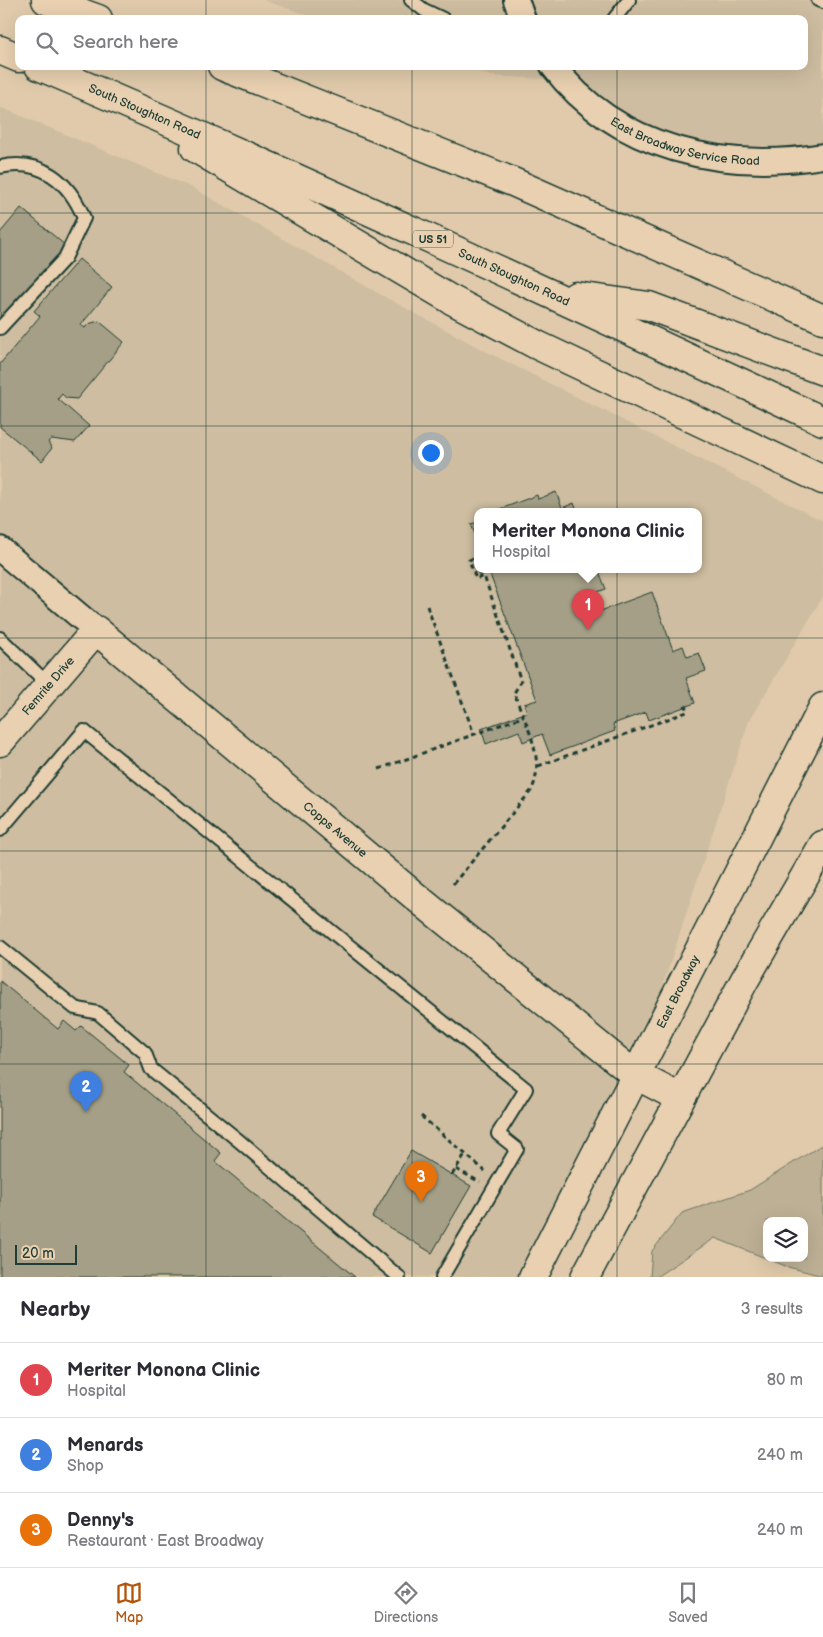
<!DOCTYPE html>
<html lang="en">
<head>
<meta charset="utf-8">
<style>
  body { margin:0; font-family:"Balsamiq Sans",sans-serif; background:#f7f7f7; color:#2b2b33 }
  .controls { position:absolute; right:15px; bottom:15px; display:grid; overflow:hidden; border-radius:10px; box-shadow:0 5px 20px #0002 }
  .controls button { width:45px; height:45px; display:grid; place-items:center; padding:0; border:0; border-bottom:1px solid #e1e1e2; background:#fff; color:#2b2b33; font:25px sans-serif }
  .scale { position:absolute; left:15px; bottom:12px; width:62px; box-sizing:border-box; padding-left:5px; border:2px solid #1f3d34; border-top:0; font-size:14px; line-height:18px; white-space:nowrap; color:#1f3d34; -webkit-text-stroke:4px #e8d0b0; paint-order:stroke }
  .you { position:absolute; left:430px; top:452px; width:18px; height:18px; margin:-12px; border:4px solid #fff; border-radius:50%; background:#1a73e8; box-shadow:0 0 0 8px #1a73e833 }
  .badge { display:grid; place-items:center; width:32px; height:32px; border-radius:50%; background:#b45309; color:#fff; font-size:16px; font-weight:700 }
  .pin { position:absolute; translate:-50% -41px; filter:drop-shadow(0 1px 2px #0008) }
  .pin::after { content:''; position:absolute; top:26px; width:18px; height:15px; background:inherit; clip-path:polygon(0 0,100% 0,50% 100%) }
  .popup { position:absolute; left:474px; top:508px; width:228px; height:65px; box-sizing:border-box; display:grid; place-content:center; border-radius:10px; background:#fff; filter:drop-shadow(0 1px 4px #0005); font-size:16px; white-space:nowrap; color:#7c7c81 }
  .popup b { font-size:19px; color:#2b2b33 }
  .popup::after { content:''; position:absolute; left:50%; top:100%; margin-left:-10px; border:10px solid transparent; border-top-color:#fff }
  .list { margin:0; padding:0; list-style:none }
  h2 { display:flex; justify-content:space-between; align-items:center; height:65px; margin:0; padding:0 20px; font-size:21px }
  h2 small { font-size:16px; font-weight:400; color:#7c7c81 }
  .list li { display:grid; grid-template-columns:32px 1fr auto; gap:15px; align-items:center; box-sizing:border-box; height:75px; padding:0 20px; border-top:1px solid #e1e1e2 }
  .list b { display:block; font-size:19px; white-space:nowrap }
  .list p { margin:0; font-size:16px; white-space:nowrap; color:#7c7c81 }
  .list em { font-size:16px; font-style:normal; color:#7c7c81 }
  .icon { flex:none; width:28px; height:28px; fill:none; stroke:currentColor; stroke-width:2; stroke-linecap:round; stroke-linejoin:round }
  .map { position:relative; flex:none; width:823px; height:1277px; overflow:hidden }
  .search { position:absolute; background:#fff; box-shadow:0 5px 20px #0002; left:15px; right:15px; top:15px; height:55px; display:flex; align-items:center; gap:12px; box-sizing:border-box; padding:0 18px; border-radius:10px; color:#7c7c81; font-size:19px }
  .sheet { height:290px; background:#fff }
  nav { display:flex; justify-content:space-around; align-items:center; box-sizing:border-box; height:70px; border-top:1px solid #e1e1e2; background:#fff; font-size:14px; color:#7c7c81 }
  nav a { display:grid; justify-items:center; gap:2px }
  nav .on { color:#b45309 }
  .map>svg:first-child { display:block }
  .built { fill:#cebda0; fill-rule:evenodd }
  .green { fill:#bdb095; stroke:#6e7664; fill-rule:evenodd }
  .building { fill:#a49f86; stroke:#1f3d34 }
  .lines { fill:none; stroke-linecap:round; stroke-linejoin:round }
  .lane-casing { stroke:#1f3d34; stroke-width:16 }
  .street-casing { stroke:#1f3d34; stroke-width:28 }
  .secondary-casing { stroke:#1f3d34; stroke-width:31 }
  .primary-casing { stroke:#1f3d34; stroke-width:31 }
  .path { stroke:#1f3d34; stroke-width:3; stroke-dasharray:5 4; stroke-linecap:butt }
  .lane { stroke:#e8d0b0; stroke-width:12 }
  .street { stroke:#e8d0b0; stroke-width:24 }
  .secondary { stroke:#e8d0b0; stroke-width:28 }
  .primary { stroke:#e8d0b0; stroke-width:28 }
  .grid { fill:none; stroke:#1f3d34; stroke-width:1; stroke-opacity:0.55 }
  .labels { text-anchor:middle; stroke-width:4; stroke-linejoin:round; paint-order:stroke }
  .shield { fill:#e8d0b0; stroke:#5b6959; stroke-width:1 }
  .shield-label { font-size:11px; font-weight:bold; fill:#1f3d34 }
  .street-label { font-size:12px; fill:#1f3d34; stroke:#e8d0b0 }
</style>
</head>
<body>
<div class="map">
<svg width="823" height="1277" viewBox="0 0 823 1277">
  <rect width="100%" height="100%" fill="#e0caab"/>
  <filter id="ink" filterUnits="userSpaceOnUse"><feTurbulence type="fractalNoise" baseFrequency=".02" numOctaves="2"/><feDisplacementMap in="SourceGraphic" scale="10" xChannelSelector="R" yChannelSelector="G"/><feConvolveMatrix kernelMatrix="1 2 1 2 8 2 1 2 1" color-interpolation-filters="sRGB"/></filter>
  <g filter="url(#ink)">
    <path class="built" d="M263 0H823V156L678 151 563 80 491 76 460 66H804V19H319Z
      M0 107 193 188 385 297 485 351 823 521V596L749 721 634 1074 533 1277H0ZM478 511H698V569H478Z"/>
    <path class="green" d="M823 1144V1276L788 1267 715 1238 656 1277H650L652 1251 682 1213 750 1190ZM767 1221H804V1258H767Z"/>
    <path class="building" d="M21 208 66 246 0 324V233Z
      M79 259 112 287 81 325 85 328 88 324 99 321 124 342 77 399 66 398 62 394 58 399 89 426 75 442 51 439 48 442 52 448 42 461 0 427V364L40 316 34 311Z
      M556 492 562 508 574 503 577 511 498 510 537 495 538 499Z
      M478 522V542L471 524Z
      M478 561V569H598L606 589 589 595 595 613 652 592 673 650 683 646 687 657 699 653 706 671 686 678 695 703 649 720 646 712 613 724 615 731 550 755 542 734 523 742 519 731 486 744 481 729 527 712 524 704 537 700 489 572 479 576 474 562Z
      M0 981 58 1029 64 1021 76 1031 81 1026 129 1065 124 1072 221 1153 215 1161 355 1277H0Z
      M411 1151 471 1186 432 1253 372 1217Z"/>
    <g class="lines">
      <defs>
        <path id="lane" d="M411 0 424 10 443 19
          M818 0 823 2
          M614 19 629 0
          M0 167C41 158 69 181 84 218L65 258 0 328
          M0 638 49 685
          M0 830 84 731 526 1089 498 1134 517 1149 442 1277
          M0 947 75 1008 98 1013 145 1053 151 1069 238 1140 399 1277"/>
        <g id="street">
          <path d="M516 0 523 19"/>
          <path id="s1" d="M553 66C616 150 725 172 823 156"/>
          <path d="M0 549 96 630"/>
        </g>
        <g id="secondary">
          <path id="s2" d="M0 742 96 630 416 897 634 1074 680 1098"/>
          <path id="s3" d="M533 1277 823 707"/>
          <path d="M585 1277 744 981 823 845"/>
        </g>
        <g id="primary">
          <path d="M46 0 98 19"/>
          <path d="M0 50 19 58"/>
          <path id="s4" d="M39 66C303 178 563 299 823 421"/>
          <path d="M222 66 513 182 823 319"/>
          <path d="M195 148 450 299 537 345 823 480"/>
          <path d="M576 296 649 306 823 371"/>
        </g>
      </defs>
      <use href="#lane" class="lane-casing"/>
      <use href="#street" class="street-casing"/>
      <use href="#secondary" class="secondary-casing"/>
      <use href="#primary" class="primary-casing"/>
      <path class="path" d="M427 606 474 734
        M538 766 687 712 685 705
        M379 769 522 717
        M453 884 531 791C547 760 525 723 514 693L521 681 484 576 476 579 469 560 478 556
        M421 1116 485 1171
        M456 1169 480 1182
        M452 1175 465 1154"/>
      <use href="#lane" class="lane"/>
      <use href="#street" class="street"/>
      <use href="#secondary" class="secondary"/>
      <use href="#primary" class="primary"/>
    </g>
  </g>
  <path class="grid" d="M206 0V19M412 0V19M617 0V19M206 66V1277M412 66V1277M617 66V1277M0 213H823M0 426H823M0 638H823M0 851H823M0 1064H823"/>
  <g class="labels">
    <rect class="shield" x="413" y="230.5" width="40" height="17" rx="4"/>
    <g class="shield-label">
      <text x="433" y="243">US 51</text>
    </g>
    <g class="street-label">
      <text dy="4" stroke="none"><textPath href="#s4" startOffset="115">South Stoughton Road</textPath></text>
      <text dy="4" stroke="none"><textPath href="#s1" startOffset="158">East Broadway Service Road</textPath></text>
      <text dy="4" stroke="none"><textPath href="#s4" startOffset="520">South Stoughton Road</textPath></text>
      <text dy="4" stroke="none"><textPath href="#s2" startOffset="74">Femrite Drive</textPath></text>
      <text dy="4" stroke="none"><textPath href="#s2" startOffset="459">Copps Avenue</textPath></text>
      <text dy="4" stroke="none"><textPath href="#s3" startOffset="320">East Broadway</textPath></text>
    </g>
  </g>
</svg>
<div class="controls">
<button><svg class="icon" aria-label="layers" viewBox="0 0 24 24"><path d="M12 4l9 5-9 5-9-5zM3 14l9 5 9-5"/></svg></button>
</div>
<div class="scale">20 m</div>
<div class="you"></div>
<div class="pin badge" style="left:588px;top:630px;background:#e0444e">1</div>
<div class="popup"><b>Meriter Monona Clinic</b>Hospital</div>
<div class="pin badge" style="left:86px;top:1112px;background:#3f7fe0">2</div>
<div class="pin badge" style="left:421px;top:1202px;background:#e8710a">3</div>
<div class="search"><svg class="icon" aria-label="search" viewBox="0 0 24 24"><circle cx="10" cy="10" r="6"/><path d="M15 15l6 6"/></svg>Search here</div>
</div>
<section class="sheet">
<h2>Nearby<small>3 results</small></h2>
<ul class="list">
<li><span class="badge" style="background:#e0444e">1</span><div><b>Meriter Monona Clinic</b><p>Hospital</p></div><em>80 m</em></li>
<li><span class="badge" style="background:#3f7fe0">2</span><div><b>Menards</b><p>Shop</p></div><em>240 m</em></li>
<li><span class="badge" style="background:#e8710a">3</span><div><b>Denny's</b><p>Restaurant · East Broadway</p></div><em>240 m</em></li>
</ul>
</section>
<nav>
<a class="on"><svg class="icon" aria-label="map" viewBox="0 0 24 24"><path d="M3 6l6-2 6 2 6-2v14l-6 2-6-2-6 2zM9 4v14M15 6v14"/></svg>Map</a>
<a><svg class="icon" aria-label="directions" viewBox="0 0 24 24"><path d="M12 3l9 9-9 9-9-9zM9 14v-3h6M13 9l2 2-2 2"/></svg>Directions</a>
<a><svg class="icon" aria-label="saved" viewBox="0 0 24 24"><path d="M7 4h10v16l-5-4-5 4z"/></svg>Saved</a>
</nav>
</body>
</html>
